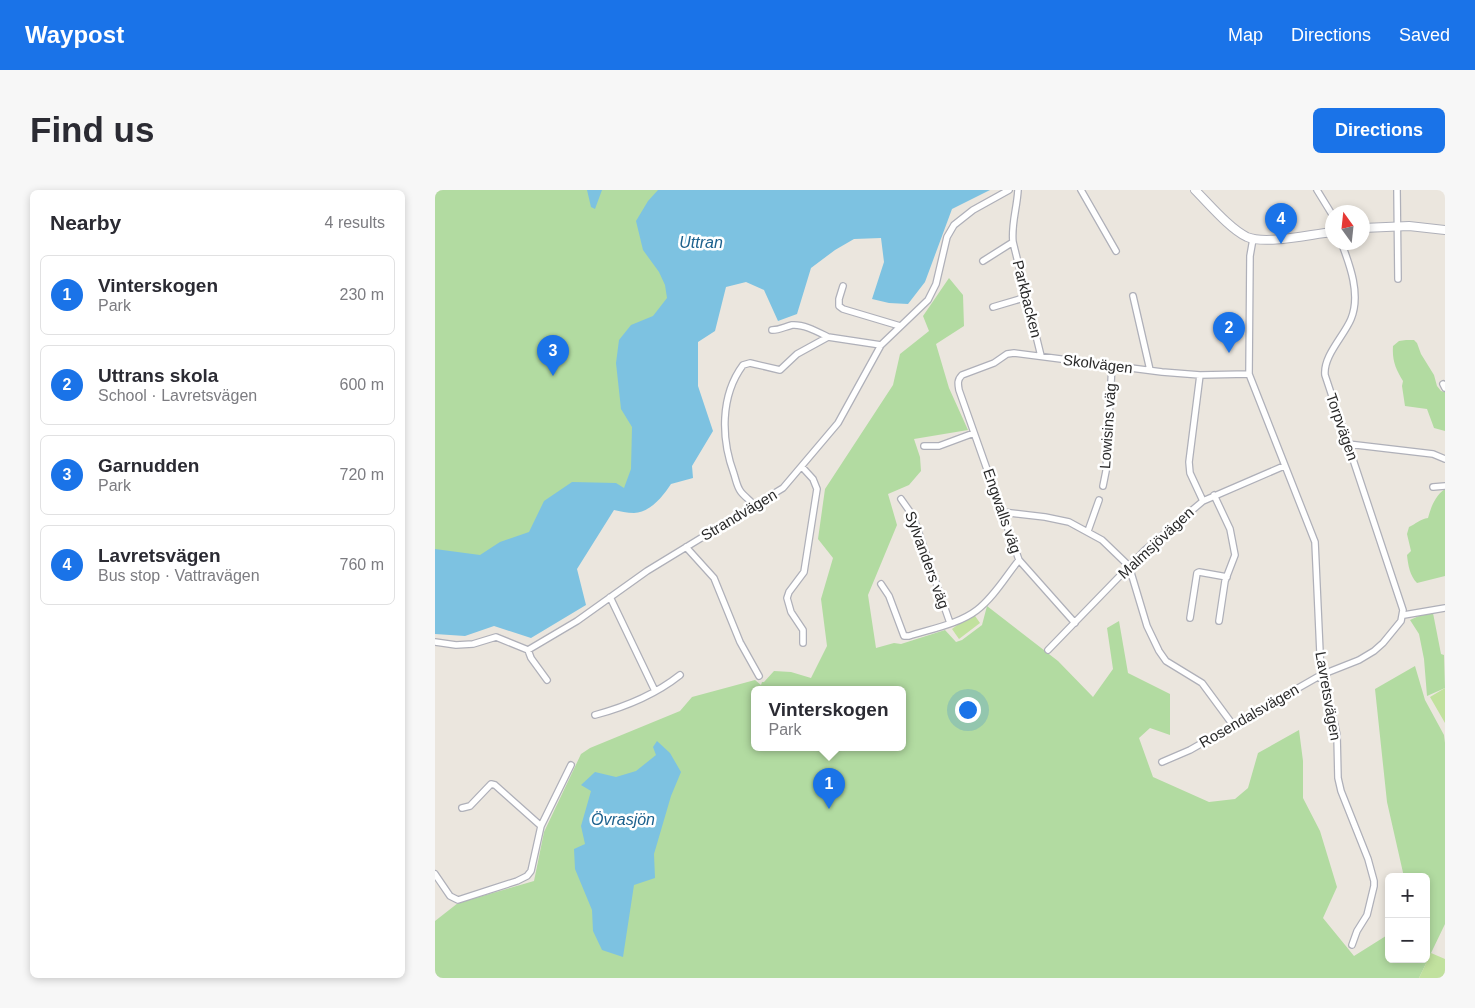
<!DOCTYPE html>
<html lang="en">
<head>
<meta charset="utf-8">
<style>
  body { margin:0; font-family:Arial,sans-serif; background:#f7f7f7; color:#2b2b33 }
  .controls { position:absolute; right:15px; bottom:15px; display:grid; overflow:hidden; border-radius:8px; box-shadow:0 2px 8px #0003 }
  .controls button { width:45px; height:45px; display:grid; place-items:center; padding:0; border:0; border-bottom:1px solid #e1e1e2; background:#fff; color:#2b2b33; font:25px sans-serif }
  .compass { position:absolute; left:890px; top:15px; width:45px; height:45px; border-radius:50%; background:#fff; box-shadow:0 2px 8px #0003; rotate:345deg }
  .you { position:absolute; left:532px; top:519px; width:18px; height:18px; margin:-12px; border:4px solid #fff; border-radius:50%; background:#1a73e8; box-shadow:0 0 0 8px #1a73e833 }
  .badge { display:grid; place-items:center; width:32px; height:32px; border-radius:50%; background:#1a73e8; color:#fff; font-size:16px; font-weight:700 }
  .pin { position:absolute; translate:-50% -41px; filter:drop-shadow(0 1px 2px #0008) }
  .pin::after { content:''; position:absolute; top:26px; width:18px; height:15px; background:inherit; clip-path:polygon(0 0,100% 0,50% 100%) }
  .popup { position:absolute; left:316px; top:496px; width:155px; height:65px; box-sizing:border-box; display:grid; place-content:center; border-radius:8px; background:#fff; filter:drop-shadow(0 1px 4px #0005); font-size:16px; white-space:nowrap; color:#7c7c81 }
  .popup b { font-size:19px; color:#2b2b33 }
  .popup::after { content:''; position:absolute; left:50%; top:100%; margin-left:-10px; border:10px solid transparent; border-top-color:#fff }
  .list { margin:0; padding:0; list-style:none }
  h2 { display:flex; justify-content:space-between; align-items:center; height:65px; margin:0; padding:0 20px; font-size:21px }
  h2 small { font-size:16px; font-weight:400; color:#7c7c81 }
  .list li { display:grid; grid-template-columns:32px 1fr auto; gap:15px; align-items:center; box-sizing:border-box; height:80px; margin:0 10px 10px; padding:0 10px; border:1px solid #e1e1e2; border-radius:8px }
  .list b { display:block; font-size:19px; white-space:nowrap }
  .list p { margin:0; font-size:16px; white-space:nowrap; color:#7c7c81 }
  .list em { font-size:16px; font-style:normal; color:#7c7c81 }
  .map { position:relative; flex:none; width:1010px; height:788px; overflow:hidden; border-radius:8px }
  header { display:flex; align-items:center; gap:30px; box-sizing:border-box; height:70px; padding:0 25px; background:#1a73e8; color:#fff }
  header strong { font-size:24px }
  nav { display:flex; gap:28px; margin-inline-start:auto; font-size:18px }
  .intro { display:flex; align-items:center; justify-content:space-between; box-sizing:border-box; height:120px; padding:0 30px }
  h1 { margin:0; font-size:35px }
  .button { padding:12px 22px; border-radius:8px; background:#1a73e8; color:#fff; font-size:18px; font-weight:700 }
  main { display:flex; gap:30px; padding:0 30px }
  aside { flex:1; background:#fff; border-radius:8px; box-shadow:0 2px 8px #0003 }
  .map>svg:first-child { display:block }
  .green { fill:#b2dba1; fill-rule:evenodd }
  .pitch { fill:#c1e19e }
  .water { fill:#7dc2e1 }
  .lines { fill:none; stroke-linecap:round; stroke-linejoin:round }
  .street-casing { stroke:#afb0b9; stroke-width:8 }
  .secondary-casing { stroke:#afb0b9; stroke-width:10 }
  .street { stroke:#fff; stroke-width:5.5 }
  .secondary { stroke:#fff; stroke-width:8 }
  .labels { text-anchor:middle; stroke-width:5; stroke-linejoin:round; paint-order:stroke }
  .street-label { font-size:15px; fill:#2a2a2a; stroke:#fff }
  .water-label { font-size:16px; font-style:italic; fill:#1c618d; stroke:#fff }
</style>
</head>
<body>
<header>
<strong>Waypost</strong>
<nav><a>Map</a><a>Directions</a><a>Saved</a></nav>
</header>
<div class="intro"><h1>Find us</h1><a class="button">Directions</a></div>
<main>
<aside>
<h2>Nearby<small>4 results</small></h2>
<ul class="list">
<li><span class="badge">1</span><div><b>Vinterskogen</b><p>Park</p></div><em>230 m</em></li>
<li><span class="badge">2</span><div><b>Uttrans skola</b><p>School · Lavretsvägen</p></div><em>600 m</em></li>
<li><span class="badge">3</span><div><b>Garnudden</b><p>Park</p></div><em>720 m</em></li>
<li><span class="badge">4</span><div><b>Lavretsvägen</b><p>Bus stop · Vattravägen</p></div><em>760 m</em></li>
</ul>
</aside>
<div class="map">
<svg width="1010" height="788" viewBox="0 0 1010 788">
  <rect width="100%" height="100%" fill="#ebe6de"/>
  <path class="green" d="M0 0H251L259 124 218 297 0 409Z
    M514 88 528 105 529 136 501 154 514 198 533 240 479 249 485 267 486 281 474 295 453 304 462 335 433 405 441 458 459 453 466 454 510 440 521 452 527 450 547 435 552 416 623 471 658 507 678 479 672 438 684 431 693 483 735 504V545L715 538 704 548 718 587 774 612 800 609 813 598 823 563 864 540 868 571V608L885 641 902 697 888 728 919 766 954 744V769H991V687H969L952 612 940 499 980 476 990 510 1009 545 1010 553V734L984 788H0V731L23 713 99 691 109 642 146 564 155 558 245 521 257 507 320 490 326 495 327 492H329L339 481 356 482 376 488 392 456 386 409 398 368 383 349 390 299 458 195 465 164 494 141 488 126ZM320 500H468V558H320Z
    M971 150H979L982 153 986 164 999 185 1002 196 1006 201 1010 202V241L999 238 992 219 970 216 967 196 968 191C961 179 957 171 958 156L964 151Z
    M1010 299V386L982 393C975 386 973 375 972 365L976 361 972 344 974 337C981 334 985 329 993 328 996 317 1000 306 1010 299Z
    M998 423 1006 464 1009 465 1010 498 992 506 989 469 984 444 975 430 986 425Z"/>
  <path class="pitch" d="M538 423 545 433 524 449 517 439Z
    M1010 498V533L995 507Z
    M996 763 1010 769V788H984Z"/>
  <path class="water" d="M152 0H167L160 19 156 17Z
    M223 0H555L517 19 490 92 473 114 454 113 437 109 449 72 446 48 419 49 400 60 376 78 362 124 343 131 329 100 311 92 291 97 280 141 263 152V196L278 241 257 276 258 288 236 294C228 306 216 322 199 323 192 323 185 321 179 320L142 379 151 415 96 448 59 436 30 446 0 444V359L45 365 65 352 94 342 109 311 137 292 181 293 189 298 196 279 197 237 186 219 181 173 184 150 196 135 218 126 232 108 230 95 224 82 208 60 201 31 213 11Z
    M222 551 235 563 246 582 236 606 219 664 220 688 199 695 188 767 167 760 158 741 157 720 140 679 139 659 150 654 146 636 156 601 146 595 160 582 181 587 201 581 221 565 218 557Z"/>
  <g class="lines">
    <defs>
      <path id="street" d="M583 0C582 18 576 35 578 52L606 166
        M646 0 681 61
        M882 0 898 26
        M962 0 963 89
        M818 49 815 66 814 184 880 352 886 485 899 531 902 545 903 588 906 601 933 669 939 691V696L932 725 922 741 917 755
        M548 71 578 52
        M408 96 404 109V116L408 119 465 136
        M698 106 715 180
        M558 117 592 107
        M337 140C345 140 349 137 357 135 369 134 383 142 393 147
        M765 185 754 272 755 283 768 311
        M1008 194 1010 198
        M913 254 998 264 1010 269
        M489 256H504L539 243
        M367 277 378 289 382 299 369 382 354 402 352 408 356 422 368 440V453
        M668 296 671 281 677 175
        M998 297 1010 296
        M779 305 795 339 800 365 790 391 784 431
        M466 309 478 326 515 433
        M320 316C316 311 310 307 306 302 302 297 301 290 299 284 286 249 285 206 308 175L315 173 345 180 362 164 393 147 446 155
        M567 322 610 327 634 332 667 350 694 376 712 436 724 461 731 471 767 493 798 535
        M653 341 664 310
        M251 357 279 388 305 452 324 486
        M446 394 454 406 469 446H474C496 439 524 434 542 420 559 407 571 386 584 370
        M175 407 220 501
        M969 425 1010 418
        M755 428 762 383 764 382 792 387
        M640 433 584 370 524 200C523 194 522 190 527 185L559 173 572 164 579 163 727 182 765 185 814 184
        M0 452 21 455 38 454 61 447 93 460 142 431 212 381 348 298 403 233 446 155 493 110 501 94 512 47 519 35 538 20 574 0
        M93 460 96 468 112 490
        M613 460 710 360 768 311 849 276
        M160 525C190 517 221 504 245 485
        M727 572 755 560 886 485 924 470 939 461 948 453 966 431 968 420 890 185C888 166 909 146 916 129 926 105 915 75 906 52
        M27 618 35 616 56 594 60 595 106 636
        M0 684 15 706 23 710 82 691 92 686 96 681 106 636 136 575"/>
      <path id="secondary" d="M760 0C774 14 795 39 812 47 831 55 876 44 898 42
        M928 38 974 36 1010 40"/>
    </defs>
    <use href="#street" class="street-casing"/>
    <use href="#secondary" class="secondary-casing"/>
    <use href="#street" class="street"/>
    <use href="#secondary" class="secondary"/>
  </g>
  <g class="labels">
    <g class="street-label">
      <text transform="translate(592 109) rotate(76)" y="5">Parkbacken</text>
      <text transform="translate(663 174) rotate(7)" y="5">Skolvägen</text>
      <text transform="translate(673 236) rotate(-86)" y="5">Lowisins väg</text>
      <text transform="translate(907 237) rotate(71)" y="5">Torpvägen</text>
      <text transform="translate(567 321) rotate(71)" y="5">Engwalls väg</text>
      <text transform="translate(304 325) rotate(-31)" y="5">Strandvägen</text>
      <text transform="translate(721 353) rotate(-43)" y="5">Malmsjövägen</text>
      <text transform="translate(492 370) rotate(70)" y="5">Sylvanders väg</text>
      <text transform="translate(893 506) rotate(80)" y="5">Lavretsvägen</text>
      <text transform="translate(814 526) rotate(-30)" y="5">Rosendalsvägen</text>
    </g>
    <g class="water-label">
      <text x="266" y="58">Uttran</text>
      <text x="188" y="635">Övrasjön</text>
    </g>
  </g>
</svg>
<div class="controls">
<button>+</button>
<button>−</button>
</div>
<svg class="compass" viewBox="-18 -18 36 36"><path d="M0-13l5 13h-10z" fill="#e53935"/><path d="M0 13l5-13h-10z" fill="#7c7c81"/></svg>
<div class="you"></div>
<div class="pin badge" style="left:394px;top:619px">1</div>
<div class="popup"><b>Vinterskogen</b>Park</div>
<div class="pin badge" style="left:794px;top:163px">2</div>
<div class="pin badge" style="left:118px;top:186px">3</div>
<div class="pin badge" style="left:846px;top:54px">4</div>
</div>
</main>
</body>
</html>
